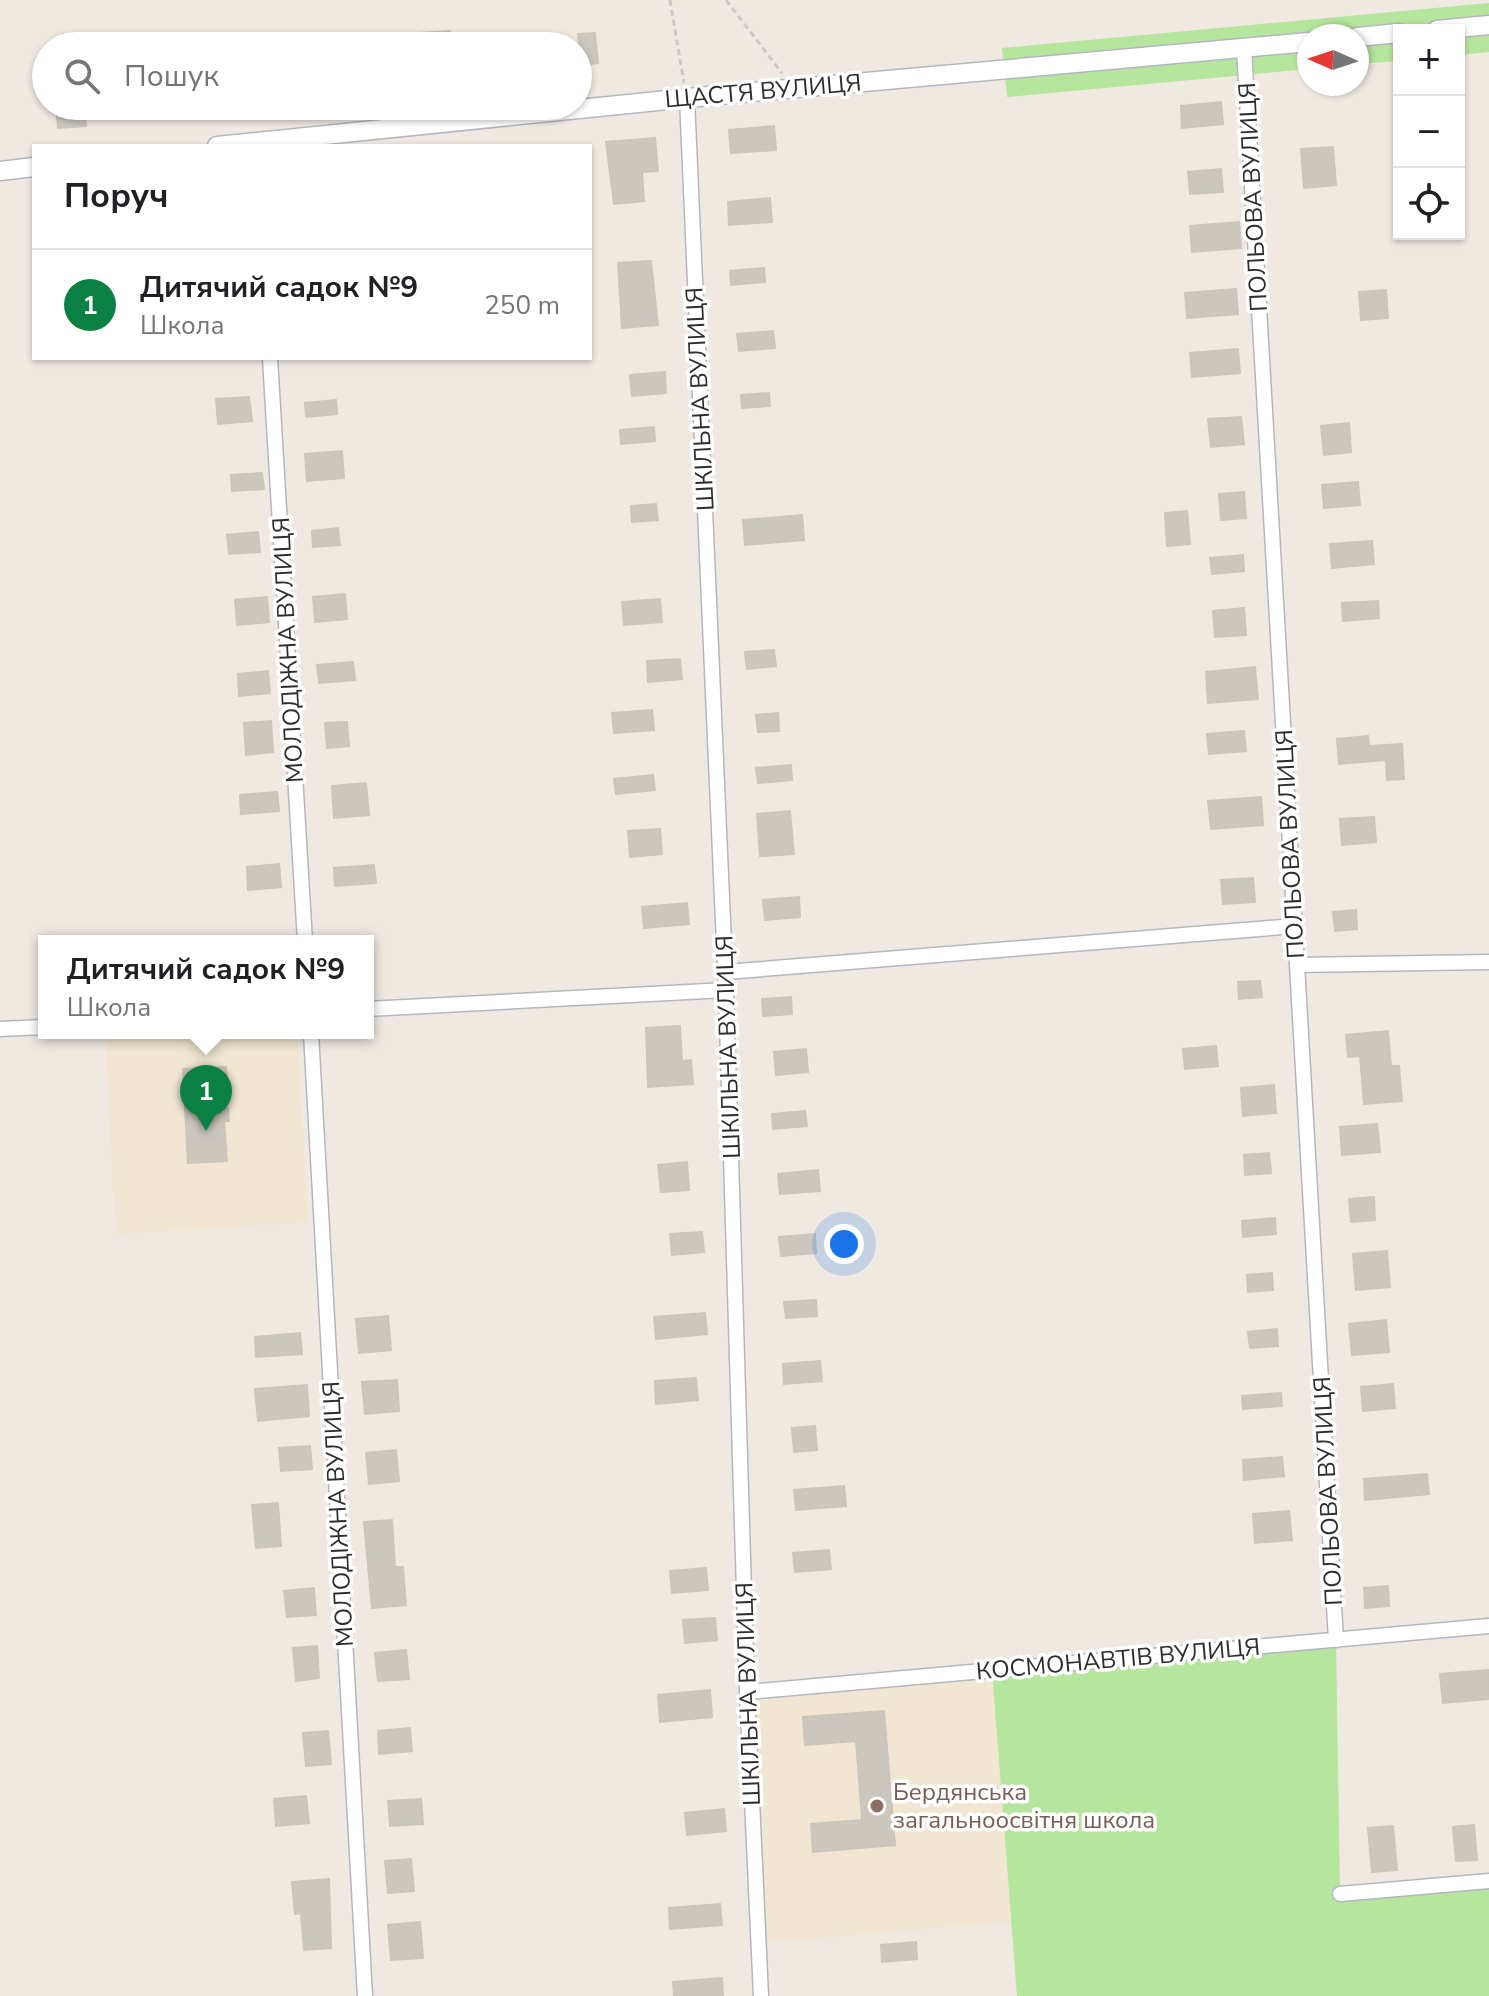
<!DOCTYPE html>
<html lang="uk">
<head>
<meta charset="utf-8">
<style>
  body { margin:0; font-family:"Nunito Sans",sans-serif; background:#f2f2f2; color:#202124 }
  .controls { position:absolute; right:24px; top:24px; display:grid; overflow:hidden; border-radius:0px; box-shadow:0 2px 6px #0004 }
  .controls button { width:72px; height:72px; display:grid; place-items:center; padding:0; border:0; border-bottom:2px solid #e0e0e0; background:#fff; color:#202124; font:40px sans-serif }
  .compass { position:absolute; left:1297px; top:24px; width:72px; height:72px; border-radius:50%; background:#fff; box-shadow:0 2px 6px #0004; rotate:273deg }
  .you { position:absolute; left:844px; top:1244px; width:28px; height:28px; margin:-20px; border:6px solid #fff; border-radius:50%; background:#1a73e8; box-shadow:0 0 0 12px #1a73e833 }
  .badge { display:grid; place-items:center; width:52px; height:52px; border-radius:50%; background:#0b8043; color:#fff; font-size:26px; font-weight:700 }
  .pin { position:absolute; translate:-50% -66px; filter:drop-shadow(0 2px 4px #0008) }
  .pin::after { content:''; position:absolute; top:42px; width:28px; height:24px; background:inherit; clip-path:polygon(0 0,100% 0,50% 100%) }
  .popup { position:absolute; left:38px; top:935px; width:336px; height:104px; box-sizing:border-box; display:grid; place-content:center; border-radius:0px; background:#fff; filter:drop-shadow(0 2px 6px #0005); font-size:26px; white-space:nowrap; color:#757577 }
  .popup b { font-size:30px; color:#202124 }
  .popup::after { content:''; position:absolute; left:50%; top:100%; margin-left:-16px; border:16px solid transparent; border-top-color:#fff }
  .list { margin:0; padding:0; list-style:none }
  h2 { display:flex; justify-content:space-between; align-items:center; height:104px; margin:0; padding:0 32px; font-size:34px }
  h2 small { font-size:26px; font-weight:400; color:#757577 }
  .list li { display:grid; grid-template-columns:52px 1fr auto; gap:24px; align-items:center; box-sizing:border-box; height:112px; padding:0 32px; border-top:2px solid #e0e0e0 }
  .list b { display:block; font-size:30px; white-space:nowrap }
  .list p { margin:0; font-size:26px; white-space:nowrap; color:#757577 }
  .list em { font-size:26px; font-style:normal; color:#757577 }
  .icon { flex:none; width:44px; height:44px; fill:none; stroke:currentColor; stroke-width:2; stroke-linecap:round; stroke-linejoin:round }
  .map { position:relative; flex:none; width:1489px; height:1996px; overflow:hidden }
  .search { position:absolute; background:#fff; box-shadow:0 2px 6px #0004; left:32px; top:32px; width:560px; height:88px; display:flex; align-items:center; gap:20px; box-sizing:border-box; padding:0 28px; border-radius:44px; color:#757577; font-size:30px }
  .panel { position:absolute; background:#fff; box-shadow:0 2px 6px #0004; left:32px; top:144px; width:560px; height:216px; border-radius:0px }
  .map>svg:first-child { display:block }
  .education { fill:#f0e6d1 }
  .green { fill:#b6e59e }
  .building { fill:#cbc7bf; stroke:#cbc5ba; stroke-width:2 }
  .lines { fill:none; stroke-linecap:round; stroke-linejoin:round }
  .street-casing { stroke:#b4b7c1; stroke-width:17 }
  .secondary-casing { stroke:#b4b7c1; stroke-width:21 }
  .path { stroke:#c9c9c9; stroke-width:3; stroke-dasharray:6 4; stroke-linecap:butt }
  .street { stroke:#fff; stroke-width:14 }
  .secondary { stroke:#fff; stroke-width:18 }
  .education-dot { fill:#8d6e63; stroke:#fff; stroke-width:3 }
  .labels { text-anchor:middle; stroke-width:7; stroke-linejoin:round; paint-order:stroke }
  .street-label { font-size:24px; fill:#2e2e2e; stroke:#fff }
  .education-label { font-size:24px; fill:#785e54; stroke:#fff; text-anchor:start }
</style>
</head>
<body>
<div class="map">
<svg width="1489" height="1996" viewBox="0 0 1489 1996">
  <rect width="100%" height="100%" fill="#efe9e1"/>
  <path class="education" d="M219 1033H297L308 1222 116 1234 105 1040Z
    M992 1670 1011 1921 758 1943 747 1692Z"/>
  <path class="green" d="M1489 3V52L1459 55V30H1399V61L1357 64V36H1309V69L1007 97 1002 48Z
    M1336 1640 1340 1894 1489 1881V1996H1017L992 1670Z"/>
  <path class="building" d="M450 31 451 46H420L419 33Z
    M595 33 598 63 581 65 578 34Z
    M1221 102 1223 124 1182 128 1181 106Z
    M56 106H84L86 126 58 128Z
    M774 126 776 150 731 153 729 130Z
    M655 138 658 171 642 172 644 201 614 204 606 142Z
    M1333 147 1336 185 1304 188 1301 149Z
    M1221 169 1223 192 1190 194 1188 172Z
    M770 198 772 222 729 225 728 202Z
    M1239 222 1241 248 1192 252 1190 226Z
    M651 261 658 325 622 328 618 263Z
    M764 268 765 282 731 285 730 271Z
    M1236 289 1238 314 1187 318 1185 293Z
    M1386 290 1388 318 1361 320 1359 292Z
    M773 331 775 348 739 351 737 334Z
    M1238 349 1240 373 1192 377 1190 353Z
    M665 372 666 393 632 396 630 375Z
    M769 393 770 406 742 408 741 395Z
    M249 397 252 421 218 424 216 399Z
    M336 400 337 414 306 417 305 403Z
    M1241 417 1244 444 1211 447 1208 419Z
    M1349 423 1351 452 1324 455 1321 426Z
    M654 427 655 441 621 444 620 430Z
    M342 451 344 478 307 481 305 454Z
    M262 473 264 489 232 491 231 475Z
    M1358 482 1360 505 1324 508 1322 485Z
    M1244 492 1246 518 1221 520 1219 494Z
    M656 504 658 520 632 522 631 506Z
    M1187 511 1190 544 1167 546 1165 513Z
    M802 515 804 540 745 545 743 520Z
    M338 528 340 545 313 547 312 531Z
    M258 532 260 552 229 554 227 535Z
    M1372 541 1374 564 1332 568 1330 544Z
    M1243 555 1244 571 1212 574 1210 558Z
    M345 594 347 619 315 622 313 597Z
    M267 597 269 622 237 625 235 600Z
    M660 599 662 622 624 625 622 602Z
    M1378 601 1379 618 1343 621 1342 603Z
    M1244 608 1246 635 1215 637 1213 611Z
    M774 650 776 666 747 669 745 652Z
    M680 659 682 679 648 682 647 661Z
    M353 662 355 680 319 683 317 665Z
    M1255 667 1258 699 1208 703 1206 672Z
    M268 671 270 693 239 696 238 674Z
    M652 710 654 730 614 733 612 713Z
    M778 713 779 731 758 732 756 715Z
    M271 721 273 752 246 755 244 723Z
    M347 722 349 746 327 748 325 723Z
    M1244 731 1246 751 1209 754 1207 734Z
    M1368 736 1369 746 1402 744 1404 779 1387 780 1386 760 1339 764 1337 739Z
    M791 765 792 780 758 783 756 768Z
    M653 775 655 790 616 794 614 779Z
    M366 783 369 815 334 818 332 786Z
    M277 792 279 811 241 814 240 795Z
    M1261 797 1263 825 1211 829 1208 801Z
    M790 811 794 854 760 856 757 814Z
    M1374 817 1376 842 1342 845 1340 819Z
    M660 829 662 854 630 857 628 831Z
    M279 864 281 887 248 890 247 867Z
    M374 865 376 883 335 886 334 868Z
    M1253 878 1255 902 1223 904 1221 880Z
    M799 897 800 917 765 920 763 900Z
    M687 903 689 924 644 928 642 907Z
    M1356 910 1357 929 1335 931 1333 912Z
    M1260 981 1262 997 1239 999 1238 982Z
    M791 997 792 1014 763 1016 762 999Z
    M680 1026 682 1061 691 1060 693 1084 648 1087 646 1028Z
    M1388 1031 1391 1066H1399L1402 1101 1364 1104 1360 1056 1348 1057 1346 1035Z
    M1216 1046 1218 1066 1185 1069 1183 1049Z
    M806 1049 808 1072 776 1075 774 1052Z
    M226 1067 227 1079 222 1080 224 1108H228L229 1121H224L227 1161 188 1163 183 1069Z
    M1274 1085 1276 1113 1243 1116 1241 1088Z
    M805 1111 807 1126 773 1129 772 1114Z
    M1377 1124 1380 1152 1342 1155 1340 1127Z
    M1269 1153 1271 1173 1245 1175 1244 1155Z
    M687 1162 689 1190 661 1192 658 1165Z
    M818 1170 820 1191 780 1194 778 1174Z
    M1374 1197 1375 1220 1351 1222 1349 1199Z
    M1275 1218 1276 1234 1243 1237 1242 1221Z
    M702 1232 704 1252 672 1255 670 1234Z
    M815 1234 816 1253 781 1256 779 1237Z
    M1387 1251 1390 1287 1356 1290 1353 1254Z
    M1272 1273 1273 1290 1248 1292 1247 1275Z
    M816 1300 817 1316 786 1318 784 1302Z
    M705 1313 707 1334 656 1339 654 1317Z
    M388 1316 391 1350 359 1353 356 1319Z
    M1386 1320 1389 1352 1352 1355 1349 1324Z
    M1277 1329 1278 1346 1250 1348 1248 1332Z
    M300 1333 302 1354 256 1357 255 1337Z
    M820 1361 822 1381 784 1384 783 1364Z
    M696 1378 698 1400 656 1404 655 1381Z
    M397 1380 399 1411 365 1414 362 1382Z
    M1393 1384 1395 1408 1363 1411 1361 1387Z
    M307 1385 309 1416 258 1421 255 1389Z
    M1281 1393 1282 1406 1243 1409 1242 1396Z
    M815 1426 817 1450 794 1452 792 1428Z
    M310 1446 312 1469 281 1471 279 1448Z
    M396 1450 399 1481 369 1484 366 1453Z
    M1282 1457 1284 1476 1244 1480 1243 1460Z
    M1427 1474 1429 1494 1365 1500 1364 1479Z
    M844 1486 846 1506 796 1510 794 1490Z
    M278 1503 281 1546 256 1548 252 1505Z
    M1289 1511 1292 1540 1255 1543 1253 1514Z
    M392 1520 395 1567H403L406 1605 372 1608 364 1522Z
    M829 1550 831 1569 795 1572 793 1553Z
    M706 1568 708 1590 672 1593 670 1571Z
    M1388 1586 1389 1606 1365 1608 1364 1588Z
    M314 1588 316 1615 287 1617 284 1591Z
    M715 1618 717 1640 685 1643 683 1620Z
    M317 1646 319 1678 296 1681 293 1648Z
    M406 1650 409 1679 378 1681 375 1653Z
    M1489 1670V1699L1443 1703 1440 1674Z
    M710 1690 712 1717 660 1722 658 1695Z
    M884 1711 895 1845 813 1852 811 1824 862 1820 856 1741 805 1745 803 1717Z
    M410 1728 412 1751 379 1754 378 1731Z
    M328 1731 331 1764 306 1766 303 1733Z
    M306 1796 309 1823 276 1826 274 1799Z
    M421 1799 423 1824 390 1826 388 1801Z
    M724 1809 726 1831 687 1835 685 1813Z
    M1474 1825 1477 1860 1456 1861 1453 1827Z
    M1393 1826 1397 1870 1372 1872 1368 1828Z
    M411 1859 414 1891 388 1893 385 1861Z
    M329 1879 331 1948 304 1950 301 1913 295 1914 292 1882Z
    M720 1904 722 1925 670 1929 669 1908Z
    M420 1922 423 1958 391 1960 388 1925Z
    M916 1942 917 1959 882 1962 881 1945Z
    M722 1978 723 1996H674L673 1982Z"/>
  <g class="lines">
    <defs>
      <path id="street" d="M1244 48 1336 1640
        M687 98 726 990 747 1692 761 1996
        M270 358 305 941
        M1297 965 1489 962
        M726 972 1295 926
        M368 1009 726 990
        M0 1029 44 1027
        M311 1033 365 1996
        M747 1692 1489 1626
        M1340 1894 1489 1881"/>
      <path id="secondary" d="M1437 30 1489 25
        M1357 37 1399 33
        M217 146 687 98 1309 42
        M0 171 34 167"/>
    </defs>
    <use href="#street" class="street-casing"/>
    <use href="#secondary" class="secondary-casing"/>
    <path class="path" d="M670 0 684 83
      M726 0 782 73"/>
    <use href="#street" class="street"/>
    <use href="#secondary" class="secondary"/>
  </g>
  <circle class="education-dot" cx="877" cy="1806" r="8"/>
  <g class="labels">
    <g class="street-label">
      <text transform="translate(763 91) rotate(-5)" y="8">ЩАСТЯ ВУЛИЦЯ</text>
      <text transform="translate(1253 197) rotate(-93)" y="8">ПОЛЬОВА ВУЛИЦЯ</text>
      <text transform="translate(700 399) rotate(-93)" y="8">ШКІЛЬНА ВУЛИЦЯ</text>
      <text transform="translate(288 650) rotate(-93)" y="8">МОЛОДІЖНА ВУЛИЦЯ</text>
      <text transform="translate(1290 844) rotate(-93)" y="8">ПОЛЬОВА ВУЛИЦЯ</text>
      <text transform="translate(728 1047) rotate(-92)" y="8">ШКІЛЬНА ВУЛИЦЯ</text>
      <text transform="translate(1328 1491) rotate(-93)" y="8">ПОЛЬОВА ВУЛИЦЯ</text>
      <text transform="translate(338 1514) rotate(-93)" y="8">МОЛОДІЖНА ВУЛИЦЯ</text>
      <text transform="translate(1118 1659) rotate(-5)" y="8">КОСМОНАВТІВ ВУЛИЦЯ</text>
      <text transform="translate(748 1694) rotate(-92)" y="8">ШКІЛЬНА ВУЛИЦЯ</text>
    </g>
    <g class="education-label">
      <text x="893" y="1800">Бердянська<tspan x="893" dy="28">загальноосвітня школа</tspan></text>
    </g>
  </g>
</svg>
<div class="controls">
<button>+</button>
<button>−</button>
<button><svg class="icon" aria-label="locate" viewBox="0 0 24 24"><circle cx="12" cy="12" r="6"/><path d="M12 2v4M12 18v4M2 12h4M18 12h4"/></svg></button>
</div>
<svg class="compass" viewBox="-18 -18 36 36"><path d="M0-13l5 13h-10z" fill="#e53935"/><path d="M0 13l5-13h-10z" fill="#757577"/></svg>
<div class="you"></div>
<div class="pin badge" style="left:206px;top:1131px">1</div>
<div class="popup"><b>Дитячий садок №9</b>Школа</div>
<div class="search"><svg class="icon" aria-label="search" viewBox="0 0 24 24"><circle cx="10" cy="10" r="6"/><path d="M15 15l6 6"/></svg>Пошук</div>
<section class="panel">
<h2>Поруч<small></small></h2>
<ul class="list">
<li><span class="badge">1</span><div><b>Дитячий садок №9</b><p>Школа</p></div><em>250 m</em></li>
</ul>
</section>
</div>
</body>
</html>
